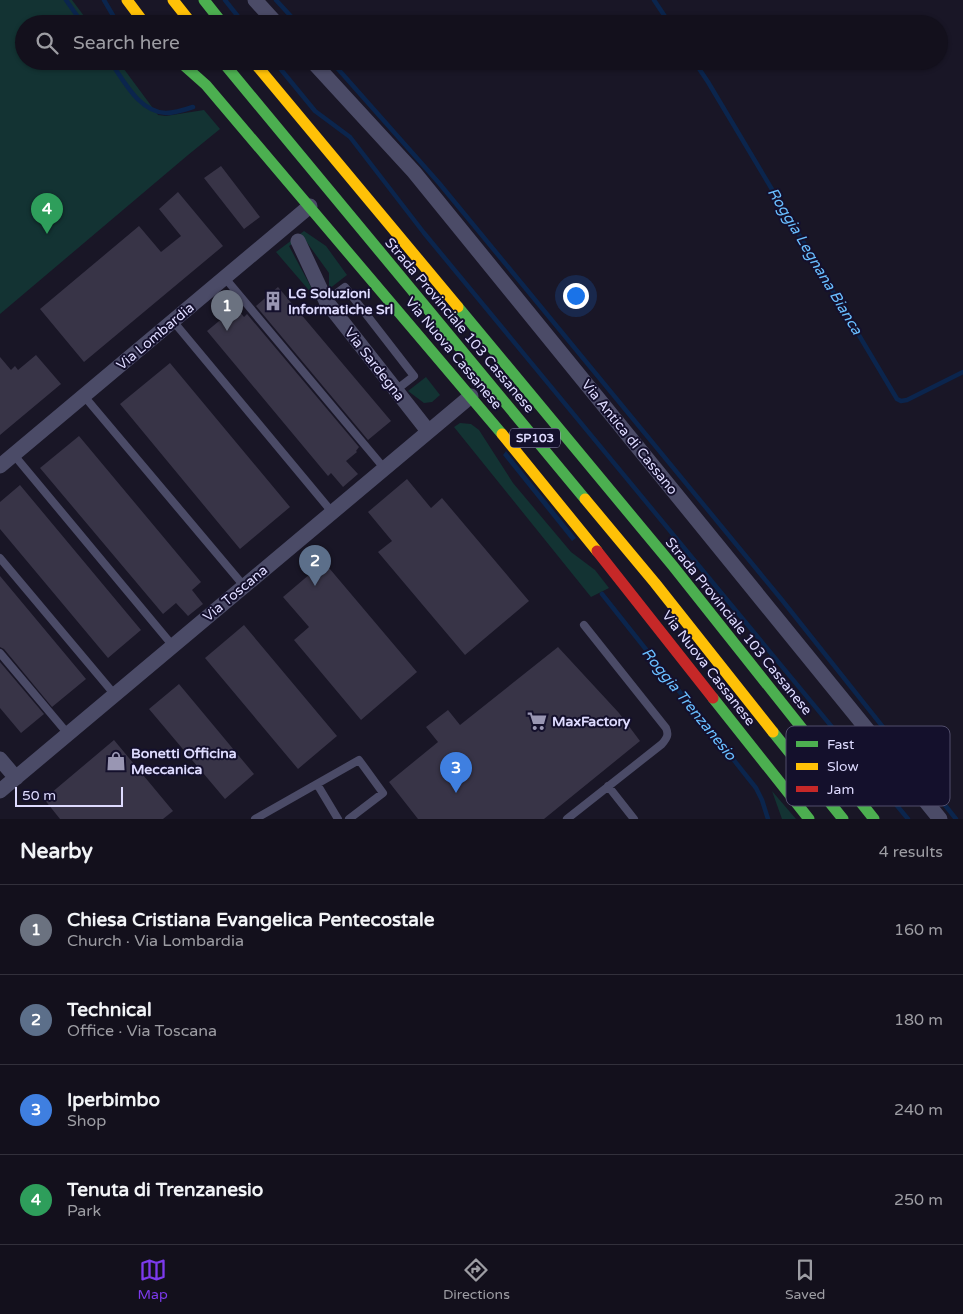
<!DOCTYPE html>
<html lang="en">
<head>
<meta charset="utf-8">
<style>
  body { margin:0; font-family:"Varela Round",sans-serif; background:#201e29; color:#f1f3f6 }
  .scale { position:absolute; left:15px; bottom:12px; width:108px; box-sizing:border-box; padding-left:5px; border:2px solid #dedbff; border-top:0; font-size:14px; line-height:18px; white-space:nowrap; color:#dedbff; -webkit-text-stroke:4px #14102c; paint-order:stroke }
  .you { position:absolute; left:575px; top:295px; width:18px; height:18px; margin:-12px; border:4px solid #fff; border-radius:50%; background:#1a73e8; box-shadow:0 0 0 8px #1a73e833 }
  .badge { display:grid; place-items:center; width:32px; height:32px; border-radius:50%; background:#7c3aed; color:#fff; font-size:16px; font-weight:700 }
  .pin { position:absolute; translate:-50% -41px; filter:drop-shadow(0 1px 2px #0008) }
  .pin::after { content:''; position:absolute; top:26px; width:18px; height:15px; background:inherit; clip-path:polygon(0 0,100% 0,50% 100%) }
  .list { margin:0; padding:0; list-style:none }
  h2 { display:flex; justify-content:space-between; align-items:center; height:65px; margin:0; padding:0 20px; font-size:21px }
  h2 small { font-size:16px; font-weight:400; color:#9d9da3 }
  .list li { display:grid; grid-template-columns:32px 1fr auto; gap:15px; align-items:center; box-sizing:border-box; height:90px; padding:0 20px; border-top:1px solid #32303b }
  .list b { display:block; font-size:19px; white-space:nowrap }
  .list p { margin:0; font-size:16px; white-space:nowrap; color:#9d9da3 }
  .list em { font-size:16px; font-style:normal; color:#9d9da3 }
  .icon { flex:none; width:28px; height:28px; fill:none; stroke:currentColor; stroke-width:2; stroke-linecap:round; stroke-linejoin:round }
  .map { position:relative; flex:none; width:963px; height:819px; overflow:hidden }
  .search { position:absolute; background:#13101c; box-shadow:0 1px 4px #0004; left:15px; right:15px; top:15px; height:55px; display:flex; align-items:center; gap:12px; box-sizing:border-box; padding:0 18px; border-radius:28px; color:#9d9da3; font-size:19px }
  .sheet { height:425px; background:#13101c }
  nav { display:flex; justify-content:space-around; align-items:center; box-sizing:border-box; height:70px; border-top:1px solid #32303b; background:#13101c; font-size:14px; color:#9d9da3 }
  nav a { display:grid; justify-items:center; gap:2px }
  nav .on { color:#7c3aed }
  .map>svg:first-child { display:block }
  .green { fill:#133333 }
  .water { fill:#0b254d }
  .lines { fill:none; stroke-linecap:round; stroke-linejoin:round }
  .stream { stroke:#0b254d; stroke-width:4.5 }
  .building { fill:#383447 }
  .lane { stroke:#4b4b67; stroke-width:8 }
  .street { stroke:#4b4b67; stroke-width:15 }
  .fast { stroke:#4caf50; stroke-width:11 }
  .slow { stroke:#ffc107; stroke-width:11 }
  .jam { stroke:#c62828; stroke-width:11 }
  .labels { text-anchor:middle; stroke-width:4; stroke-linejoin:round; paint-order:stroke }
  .shield { fill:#14102c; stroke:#a19ec0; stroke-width:1 }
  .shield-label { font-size:12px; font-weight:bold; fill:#dedbff }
  .poi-label { font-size:14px; font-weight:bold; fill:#dedbff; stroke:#14102c; text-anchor:start }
  .street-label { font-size:14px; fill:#dedbff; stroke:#14102c }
  .water-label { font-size:15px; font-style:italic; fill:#69beff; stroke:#14102c }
  .key { fill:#14102c; stroke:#514d6b; stroke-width:1 }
  .key-label { font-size:14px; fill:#dedbff }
</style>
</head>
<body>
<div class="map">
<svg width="963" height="819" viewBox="0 0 963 819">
  <rect width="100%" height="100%" fill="#191626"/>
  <path class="green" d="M0 0H72L90 24H24V61H118L158 115 166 116 204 110 220 129 188 155 0 314Z
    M304 231 326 246 347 275 329 289V273L303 237 289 246 319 302 276 252Z
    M426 377 440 395 432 402 424 403 408 391Z
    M460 423 471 424 479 430 513 483 571 552 595 570 609 588 591 597 454 427Z
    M772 791 796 819H782Z"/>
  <path class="water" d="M506 451 576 538 572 541 503 455Z"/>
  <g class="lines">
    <path class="stream" d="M66 0 83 24
      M104 0 118 24
      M225 0 244 24
      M276 0 298 24
      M654 0 670 24
      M110 61C124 81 139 112 166 113 175 113 184 110 193 107
      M141 61 144 66
      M274 61 315 111 350 137 424 233 908 819
      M331 61 439 183 782 600 956 819
      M694 61 708 82 897 399 901 401 907 400 963 372
      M602 594 756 788 762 800 768 819"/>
  </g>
  <path class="building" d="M221 166 260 217 244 229 204 178Z
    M178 192 223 246 84 362 40 309 139 226 161 252 181 236 159 209Z
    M278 287 391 421 368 440 256 306Z
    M236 307 244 317 247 314 359 447 356 451 357 452 346 461 358 474 343 487 331 473 328 476 207 331Z
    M36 355 61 384 0 435V357L11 370 15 366 18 370Z
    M170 363 290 507 240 549 120 404Z
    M79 436 201 582 192 590 203 604 188 616 176 603 163 614 40 468Z
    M407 479 431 508 442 498 529 601 465 655 378 552 392 541 368 512Z
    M20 485 141 630 108 658 0 529V502Z
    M324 562 417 672 361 720 294 640 309 627 283 597Z
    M0 576 86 679 52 707 4 649 0 647Z
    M244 625 337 736 298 769 205 658Z
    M558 647 619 713 640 741 544 819H418L389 782 438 742 426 727 448 710 460 725Z
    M0 662 44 714 21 733 0 708Z
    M179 684 254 774 225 799 149 709Z
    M114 740 173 811 163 819H60L44 799Z"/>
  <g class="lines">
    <path class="lane" d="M225 278 384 468
      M326 301 345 287 414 376 396 390
      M173 321 332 512
      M84 396 244 586
      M14 455 173 646
      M0 558 115 695
      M0 653 68 734
      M317 784 338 819
      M608 786 634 819
      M255 819 359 760 383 793 349 819
      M567 819 662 744C667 738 669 735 666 728L584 625"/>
    <path class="street" d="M255 0 277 24
      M312 61 414 172 940 819
      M298 241 326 301 428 431
      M0 466 310 206
      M0 759 16 778
      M0 791 471 396"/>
    <path class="fast" d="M204 0 223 24
      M179 61 197 77
      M222 61 585 499
      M197 77 206 85 502 434
      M458 307 673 566 874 819
      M713 698 809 819
      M773 732 843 819"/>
    <path class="slow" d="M127 0 145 24
      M173 0 192 24
      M253 61 458 307
      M502 434 597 551
      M585 499 655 583 773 732"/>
    <path class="jam" d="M597 551 713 698"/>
  </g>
  <defs>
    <symbol id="building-bare" viewBox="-9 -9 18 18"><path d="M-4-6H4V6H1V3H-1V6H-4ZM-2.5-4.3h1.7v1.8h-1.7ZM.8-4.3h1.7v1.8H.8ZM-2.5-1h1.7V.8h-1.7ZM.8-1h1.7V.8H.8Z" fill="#9996b3" stroke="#14102c" stroke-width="2.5" paint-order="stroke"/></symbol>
    <symbol id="supermarket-bare" viewBox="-9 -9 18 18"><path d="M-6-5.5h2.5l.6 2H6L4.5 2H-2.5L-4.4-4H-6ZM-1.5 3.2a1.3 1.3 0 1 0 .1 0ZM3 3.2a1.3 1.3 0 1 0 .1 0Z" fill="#9996b3" stroke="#14102c" stroke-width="2.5" paint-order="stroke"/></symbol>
    <symbol id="shop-bare" viewBox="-9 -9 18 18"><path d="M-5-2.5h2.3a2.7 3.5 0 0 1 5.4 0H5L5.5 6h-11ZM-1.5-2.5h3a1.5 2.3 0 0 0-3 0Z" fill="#9996b3" stroke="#14102c" stroke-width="2.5" paint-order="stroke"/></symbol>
  </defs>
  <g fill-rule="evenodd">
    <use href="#building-bare" x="259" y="287" width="28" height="28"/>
    <use href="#supermarket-bare" x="523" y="707" width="28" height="28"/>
    <use href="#shop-bare" x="102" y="747" width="28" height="28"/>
  </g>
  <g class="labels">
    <rect class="shield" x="510" y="428.5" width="50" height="19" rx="4"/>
    <g class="shield-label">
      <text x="535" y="442">SP103</text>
    </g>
    <g class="poi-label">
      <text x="288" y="298">LG Soluzioni<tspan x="288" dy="16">Informatiche Srl</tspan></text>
      <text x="552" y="726">MaxFactory</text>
      <text x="131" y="758">Bonetti Officina<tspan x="131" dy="16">Meccanica</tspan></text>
    </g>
    <g class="street-label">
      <text transform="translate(460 325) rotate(50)" y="5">Strada Provinciale 103 Cassanese</text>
      <text transform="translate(155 336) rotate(-40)" y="5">Via Lombardia</text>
      <text transform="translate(454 353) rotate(50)" y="5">Via Nuova Cassanese</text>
      <text transform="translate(375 364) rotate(52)" y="5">Via Sardegna</text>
      <text transform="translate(630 437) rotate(51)" y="5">Via Antica di Cassano</text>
      <text transform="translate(235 593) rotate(-40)" y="5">Via Toscana</text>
      <text transform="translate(739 626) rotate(51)" y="5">Strada Provinciale 103 Cassanese</text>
      <text transform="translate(709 668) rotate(52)" y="5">Via Nuova Cassanese</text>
    </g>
    <g class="water-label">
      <text transform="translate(815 261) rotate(59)" y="5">Roggia Legnana Bianca</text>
      <text transform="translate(689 704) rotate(51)" y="5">Roggia Trenzanesio</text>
    </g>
  </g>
  <rect x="786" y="726" width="164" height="80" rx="8" class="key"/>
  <rect x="796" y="741" width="22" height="6" fill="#4caf50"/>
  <rect x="796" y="763" width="22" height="7" fill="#ffc107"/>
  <rect x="796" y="786" width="22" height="6" fill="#c62828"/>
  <g class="key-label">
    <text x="827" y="749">Fast</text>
    <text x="827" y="771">Slow</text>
    <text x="827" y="794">Jam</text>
  </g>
</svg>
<div class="scale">50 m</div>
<div class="you"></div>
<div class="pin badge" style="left:227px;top:331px;background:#6b7280">1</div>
<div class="pin badge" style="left:315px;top:586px;background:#5c6f8a">2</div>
<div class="pin badge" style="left:456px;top:793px;background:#3f7fe0">3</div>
<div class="pin badge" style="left:47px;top:234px;background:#2e9e5b">4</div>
<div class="search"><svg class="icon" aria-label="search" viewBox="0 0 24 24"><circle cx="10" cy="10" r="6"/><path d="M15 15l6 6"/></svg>Search here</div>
</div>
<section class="sheet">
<h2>Nearby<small>4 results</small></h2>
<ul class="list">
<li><span class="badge" style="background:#6b7280">1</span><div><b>Chiesa Cristiana Evangelica Pentecostale</b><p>Church · Via Lombardia</p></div><em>160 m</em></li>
<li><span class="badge" style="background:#5c6f8a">2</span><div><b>Technical</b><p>Office · Via Toscana</p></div><em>180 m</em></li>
<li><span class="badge" style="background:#3f7fe0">3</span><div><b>Iperbimbo</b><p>Shop</p></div><em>240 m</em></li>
<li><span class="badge" style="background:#2e9e5b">4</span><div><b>Tenuta di Trenzanesio</b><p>Park</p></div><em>250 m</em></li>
</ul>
</section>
<nav>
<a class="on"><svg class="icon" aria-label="map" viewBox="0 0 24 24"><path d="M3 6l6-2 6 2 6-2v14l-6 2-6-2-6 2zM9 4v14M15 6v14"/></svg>Map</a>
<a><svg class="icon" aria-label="directions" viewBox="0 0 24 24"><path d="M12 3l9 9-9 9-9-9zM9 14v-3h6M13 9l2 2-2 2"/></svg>Directions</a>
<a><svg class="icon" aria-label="saved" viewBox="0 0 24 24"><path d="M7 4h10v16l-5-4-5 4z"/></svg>Saved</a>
</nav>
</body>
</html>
